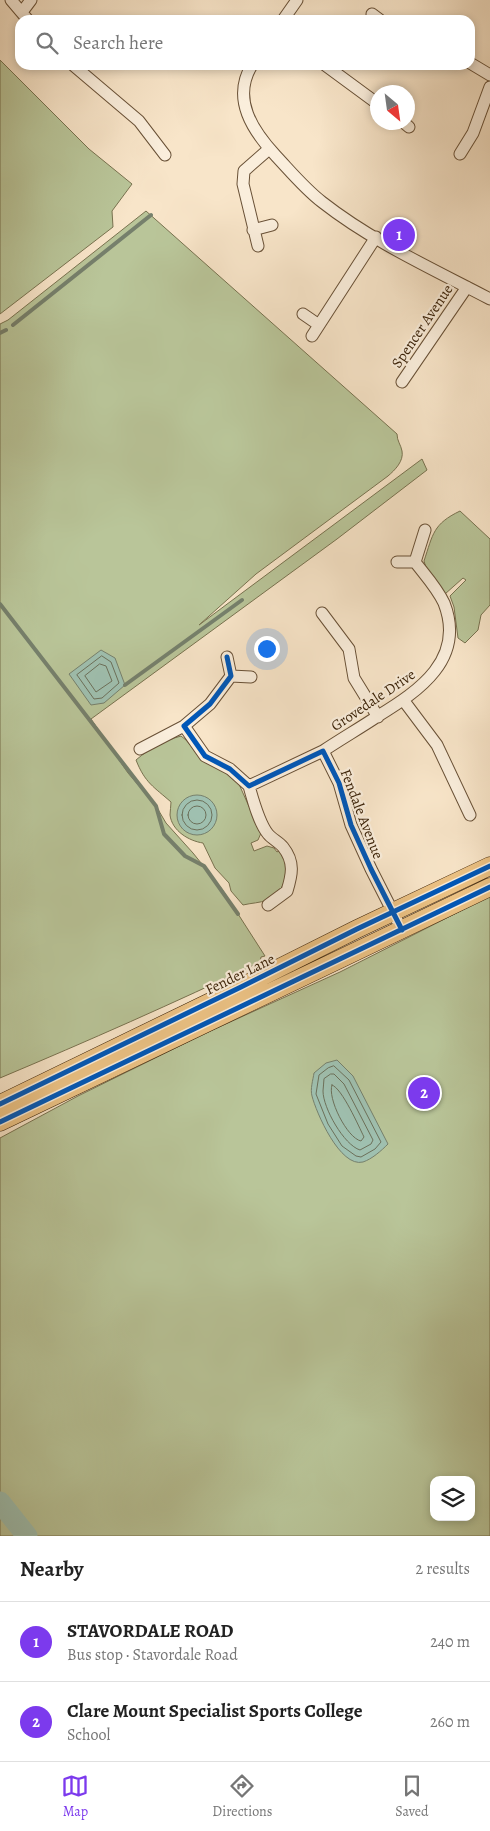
<!DOCTYPE html>
<html lang="en">
<head>
<meta charset="utf-8">
<style>
  body { margin:0; font-family:Alegreya,serif; background:#f6f6f6; color:#222 }
  .controls { position:absolute; right:15px; bottom:15px; display:grid; overflow:hidden; border-radius:10px; box-shadow:0 2px 8px #0003 }
  .controls button { width:45px; height:45px; display:grid; place-items:center; padding:0; border:0; border-bottom:1px solid #e0e0e0; background:#fff; color:#222; font:25px sans-serif }
  .compass { position:absolute; left:370px; top:85px; width:45px; height:45px; border-radius:50%; background:#fff; box-shadow:0 2px 8px #0003; rotate:151deg }
  .you { position:absolute; left:266px; top:648px; width:18px; height:18px; margin:-12px; border:4px solid #fff; border-radius:50%; background:#1a73e8; box-shadow:0 0 0 8px #1a73e833 }
  .badge { display:grid; place-items:center; width:32px; height:32px; border-radius:50%; background:#7c3aed; color:#fff; font-size:16px; font-weight:700 }
  .pin { position:absolute; translate:-50% -50%; border:2px solid #fff; box-shadow:0 1px 5px #0006 }
  .list { margin:0; padding:0; list-style:none }
  h2 { display:flex; justify-content:space-between; align-items:center; height:65px; margin:0; padding:0 20px; font-size:21px }
  h2 small { font-size:16px; font-weight:400; color:#767676 }
  .list li { display:grid; grid-template-columns:32px 1fr auto; gap:15px; align-items:center; box-sizing:border-box; height:80px; padding:0 20px; border-top:1px solid #e0e0e0 }
  .list b { display:block; font-size:19px; white-space:nowrap }
  .list p { margin:0; font-size:16px; white-space:nowrap; color:#767676 }
  .list em { font-size:16px; font-style:normal; color:#767676 }
  .icon { flex:none; width:28px; height:28px; fill:none; stroke:currentColor; stroke-width:2; stroke-linecap:round; stroke-linejoin:round }
  .map { position:relative; flex:none; width:490px; height:1536px; overflow:hidden }
  .search { position:absolute; background:#fff; box-shadow:0 2px 8px #0003; left:15px; right:15px; top:15px; height:55px; display:flex; align-items:center; gap:12px; box-sizing:border-box; padding:0 18px; border-radius:15px; color:#767676; font-size:19px }
  .sheet { height:225px; background:#fff }
  nav { display:flex; justify-content:space-around; align-items:center; box-sizing:border-box; height:70px; border-top:1px solid #e0e0e0; background:#fff; font-size:14px; color:#767676 }
  nav a { display:grid; justify-items:center; gap:2px }
  nav .on { color:#7c3aed }
  .map>svg:first-child { display:block }
  .green { fill:#b9c599; stroke:#78724f; fill-rule:evenodd }
  .water { fill:#9fc0b0; stroke:#76806c }
  .lines { fill:none; stroke-linecap:round; stroke-linejoin:round }
  .shore { stroke:#6c705a; stroke-width:1 }
  .stream { stroke:#76806c; stroke-width:4 }
  .river { stroke:#9fc0b0; stroke-width:21 }
  .minor-casing { stroke:#685036; stroke-width:13 }
  .primary-casing { stroke:#381f05; stroke-width:19 }
  .minor { stroke:#faeedc; stroke-width:11 }
  .primary { stroke:#ecc284; stroke-width:18 }
  .cycleway-casing { stroke:#faeedc; stroke-width:8 }
  .cycleway { stroke:#0057b8; stroke-width:5 }
  .labels { text-anchor:middle; stroke-width:4.5; stroke-linejoin:round; paint-order:stroke }
  .street-label { font-size:15px; fill:#381f05; stroke:#faeedc }
</style>
</head>
<body>
<div class="map">
<svg width="490" height="1536" viewBox="0 0 490 1536">
  <rect width="100%" height="100%" fill="#f8e5c9"/>
  <filter id="stains"><feTurbulence type="fractalNoise" baseFrequency=".004" numOctaves="4"/><feColorMatrix values="0 0 0 0 .2 0 0 0 0 .09 0 0 0 0 .02 0 0 0 .5 -.17"/></filter>
  <radialGradient id="worn" r=".72"><stop offset=".6" stop-color="#630" stop-opacity="0"/><stop offset="1" stop-color="#630" stop-opacity=".3"/></radialGradient>
  <path class="green" d="M0 60 89 149 132 184 112 211 113 227 0 314Z
    M146 211 397 434C397 441 401 445 402 451 404 461 395 470 388 476L256 574 199 625 422 459 427 470 337 539 91 719 128 773 156 806 166 823 193 853 222 889 265 956 261 957 260 962C174 1003 88 1041 0 1078V324L8 320Z
    M460 511 490 539V605L481 615 478 630 465 643 458 638 454 607 450 596 466 580 463 578 445 594C440 584 426 572 424 561 433 534 433 524 460 511Z
    M181 736 186 740 203 760 220 769 238 782 261 833 258 840 251 843 254 851 267 846 274 848 277 852 280 850C291 867 287 892 267 900 260 903 251 903 243 905L231 891 229 883 215 868 203 843C189 841 172 831 170 815 170 811 171 806 171 802 154 787 145 783 136 760 150 748 163 741 181 736Z
    M490 896V1536H33L0 1494V1138L78 1096 206 1033 340 972ZM434 1480H471V1517H434Z
    M0 1510 21 1536H0Z"/>
  <path class="water" d="M101 650 115 658 125 685 104 703 91 705 69 674Z
    M177 815a20 20 0 1 1 40 0a20 20 0 1 1-40 0Z
    M337 1060 353 1076 388 1144C381 1151 372 1159 363 1162 340 1168 316 1112 312 1096 310 1089 313 1080 314 1073L326 1063Z"/>
  <g class="lines">
    <path class="shore" d="M102 656 111 662 119 683 102 698 94 699 77 675Z
      M100 664 106 666 112 681 96 692 85 676Z
      M182 815a15 15 0 1 1 30 0a15 15 0 1 1-30 0Z
      M188 815a9 9 0 1 1 18 0a9 9 0 1 1-18 0Z
      M334 1066 349 1080 381 1142 375 1149 361 1157 356 1156 342 1146 328 1124 316 1094 319 1075 328 1068Z
      M331 1074H334L344 1084 373 1140 371 1144 360 1150C344 1145 323 1108 323 1091 323 1087 324 1083 324 1079Z
      M332 1085C342 1088 359 1127 364 1137L361 1141C347 1138 327 1098 332 1085Z"/>
    <path class="stream" d="M13 325 151 215
      M0 333 6 330
      M0 604 156 806 164 834 185 856 204 866 238 914
      M125 685 242 600"/>
    <path class="river" d="M0 1502 27 1536"/>
    <defs>
      <path id="minor" d="M11 0 28 20
        M22 12 31 0
        M372 14 380 20
        M283 20 297 0
        M470 63 490 75
        M73 65 139 121 165 155
        M252 65C231 99 253 131 276 156 291 172 305 189 322 202 373 242 433 269 490 299
        M325 65 378 104
        M403 122 409 127
        M460 154 473 133 490 87
        M253 230 272 225
        M258 246 243 184 244 171 269 149
        M303 314 319 325
        M312 336 376 237
        M402 382 467 287
        M397 562H415
        M322 613 349 649 354 678 378 717
        M227 657 231 676 210 704 184 726 205 756 230 769 249 786 323 751 339 783 351 825 371 869 402 930
        M231 676 251 677
        M404 701 437 745 470 815
        M140 749 184 726
        M323 751C341 739 360 728 378 716 419 691 466 659 444 603 437 588 425 575 415 562L425 530
        M249 786C253 800 259 823 268 834 272 839 279 842 283 847 295 862 292 875 287 891L268 905"/>
      <path id="primary" d="M0 1104 241 987 357 929 490 866
        M0 1122 490 887"/>
    </defs>
    <use href="#minor" class="minor-casing"/>
    <use href="#primary" class="primary-casing"/>
    <use href="#minor" class="minor"/>
    <use href="#primary" class="primary"/>
    <defs>
      <path id="cycleway" d="M227 657 231 676 210 704 184 726 205 756 230 769 249 786 323 751 339 783 351 825 371 869 402 930
        M0 1104 241 987 357 929 490 866
        M0 1122 490 887"/>
    </defs>
    <use href="#cycleway" class="cycleway-casing"/>
    <use href="#cycleway" class="cycleway"/>
  </g>
  <g class="labels">
    <g class="street-label">
      <text transform="translate(422 326) rotate(-56)" y="5">Spencer Avenue</text>
      <text transform="translate(373 700) rotate(-34)" y="5">Grovedale Drive</text>
      <text transform="translate(362 814) rotate(69)" y="5">Fendale Avenue</text>
      <text transform="translate(240 974) rotate(-26)" y="5">Fender Lane</text>
    </g>
  </g>
  <rect width="100%" height="100%" filter="url(#stains)"/>
  <rect width="100%" height="100%" fill="url(#worn)"/>
</svg>
<div class="controls">
<button><svg class="icon" aria-label="layers" viewBox="0 0 24 24"><path d="M12 4l9 5-9 5-9-5zM3 14l9 5 9-5"/></svg></button>
</div>
<svg class="compass" viewBox="-18 -18 36 36"><path d="M0-13l5 13h-10z" fill="#e53935"/><path d="M0 13l5-13h-10z" fill="#767676"/></svg>
<div class="you"></div>
<div class="pin badge" style="left:399px;top:235px">1</div>
<div class="pin badge" style="left:424px;top:1093px">2</div>
<div class="search"><svg class="icon" aria-label="search" viewBox="0 0 24 24"><circle cx="10" cy="10" r="6"/><path d="M15 15l6 6"/></svg>Search here</div>
</div>
<section class="sheet">
<h2>Nearby<small>2 results</small></h2>
<ul class="list">
<li><span class="badge">1</span><div><b>STAVORDALE ROAD</b><p>Bus stop · Stavordale Road</p></div><em>240 m</em></li>
<li><span class="badge">2</span><div><b>Clare Mount Specialist Sports College</b><p>School</p></div><em>260 m</em></li>
</ul>
</section>
<nav>
<a class="on"><svg class="icon" aria-label="map" viewBox="0 0 24 24"><path d="M3 6l6-2 6 2 6-2v14l-6 2-6-2-6 2zM9 4v14M15 6v14"/></svg>Map</a>
<a><svg class="icon" aria-label="directions" viewBox="0 0 24 24"><path d="M12 3l9 9-9 9-9-9zM9 14v-3h6M13 9l2 2-2 2"/></svg>Directions</a>
<a><svg class="icon" aria-label="saved" viewBox="0 0 24 24"><path d="M7 4h10v16l-5-4-5 4z"/></svg>Saved</a>
</nav>
</body>
</html>
